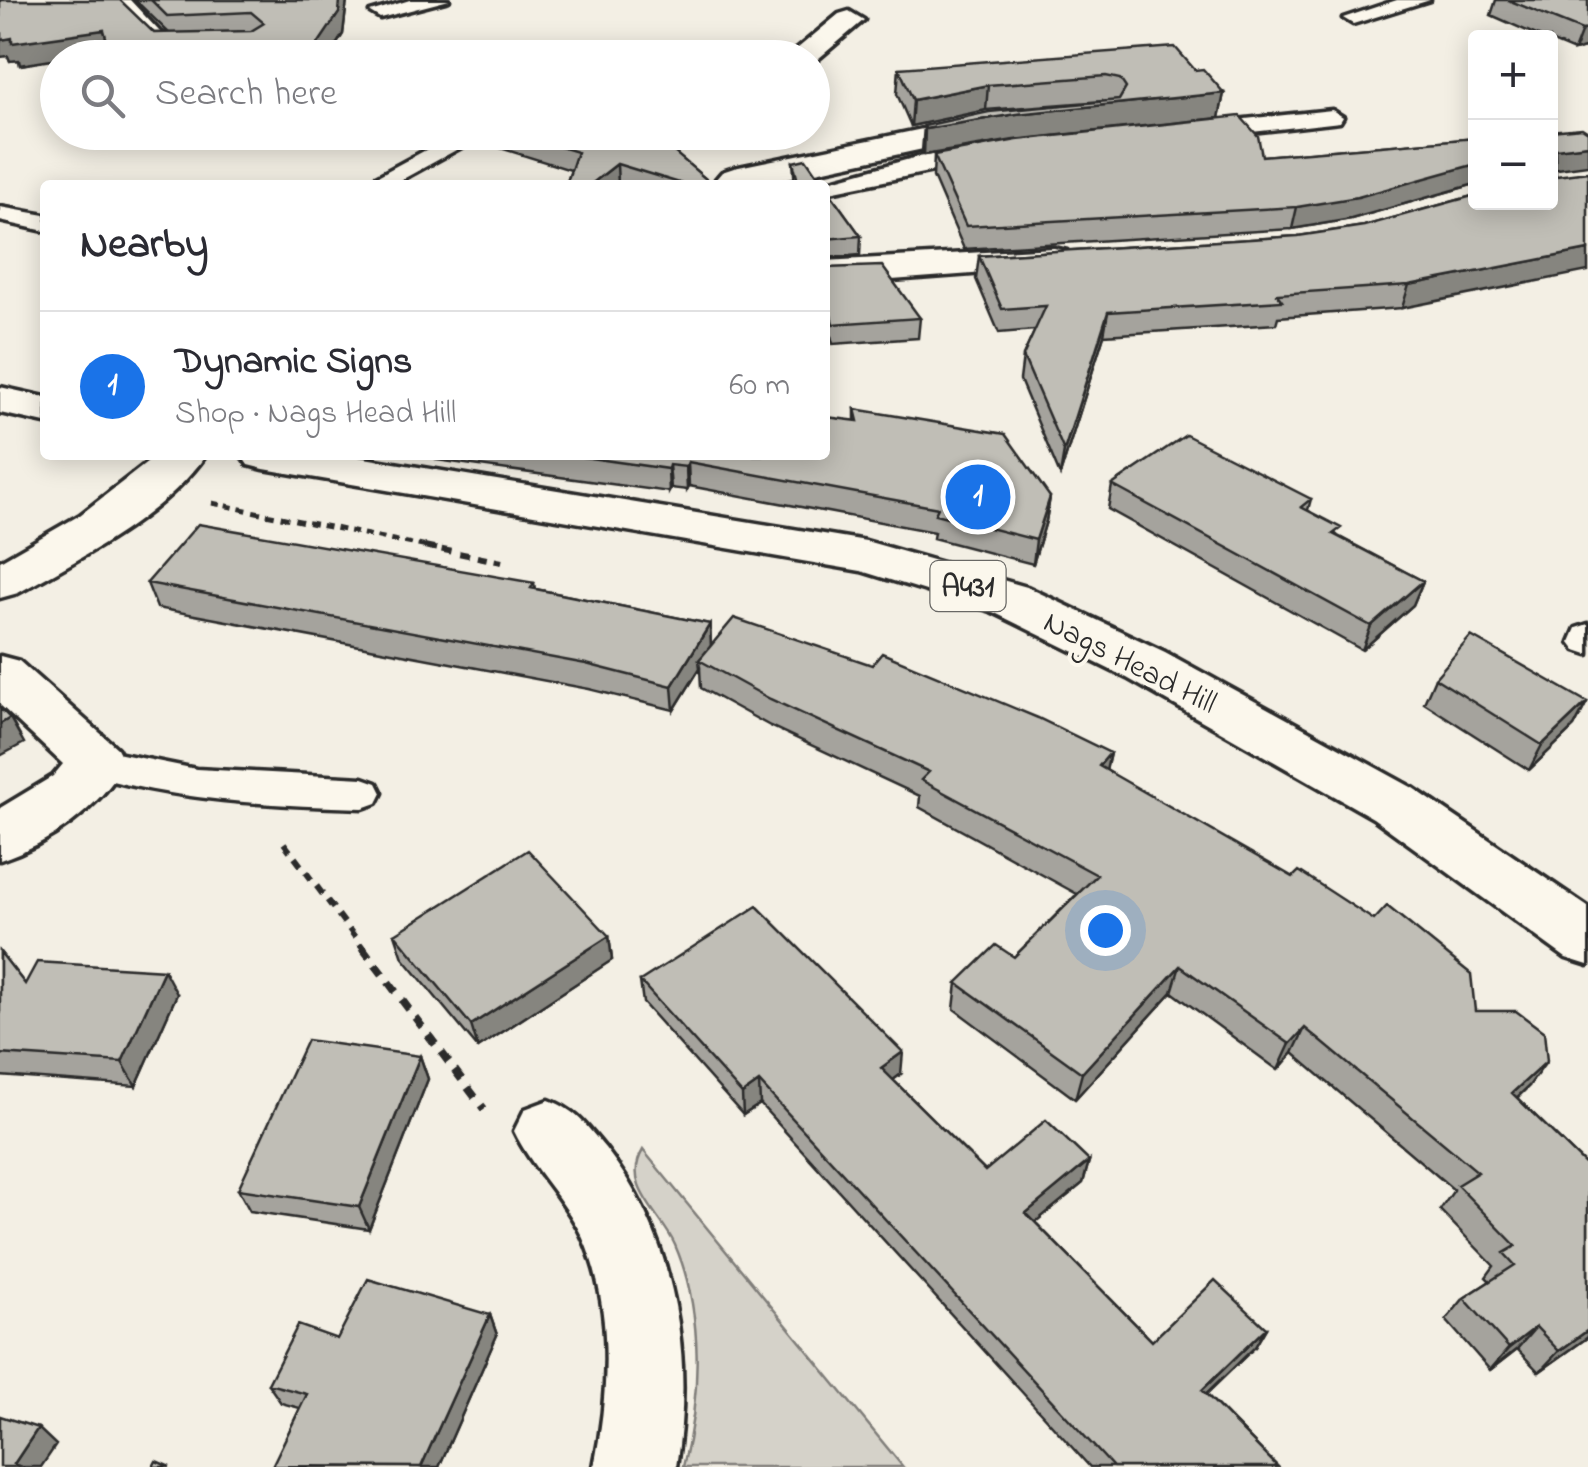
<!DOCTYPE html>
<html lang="en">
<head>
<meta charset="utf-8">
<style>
  body { margin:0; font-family:"Indie Flower",sans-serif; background:#f7f7f7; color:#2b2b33 }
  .controls { position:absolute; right:30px; top:30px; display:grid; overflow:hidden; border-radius:10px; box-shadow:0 5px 25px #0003 }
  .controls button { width:90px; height:90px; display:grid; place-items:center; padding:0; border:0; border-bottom:2px solid #e1e1e2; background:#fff; color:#2b2b33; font:50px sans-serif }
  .you { position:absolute; left:1105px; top:930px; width:35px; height:35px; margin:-25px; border:8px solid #fff; border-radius:50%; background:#1a73e8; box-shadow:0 0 0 15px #1a73e833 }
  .badge { display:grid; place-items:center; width:65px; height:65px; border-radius:50%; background:#1a73e8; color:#fff; font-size:32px; font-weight:700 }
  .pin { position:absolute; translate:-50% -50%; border:5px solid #fff; box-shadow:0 2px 10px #0006 }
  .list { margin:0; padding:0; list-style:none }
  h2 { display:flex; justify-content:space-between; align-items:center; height:130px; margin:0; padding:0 40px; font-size:42px }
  h2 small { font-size:32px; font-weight:400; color:#7c7c81 }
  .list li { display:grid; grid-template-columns:65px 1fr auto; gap:30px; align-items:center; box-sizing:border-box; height:150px; padding:0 40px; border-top:2px solid #e1e1e2 }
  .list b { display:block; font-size:38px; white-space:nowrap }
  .list p { margin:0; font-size:32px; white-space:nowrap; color:#7c7c81 }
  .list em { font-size:32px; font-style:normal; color:#7c7c81 }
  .icon { flex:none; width:55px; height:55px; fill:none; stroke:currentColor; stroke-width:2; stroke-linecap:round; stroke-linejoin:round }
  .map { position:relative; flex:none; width:1588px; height:1467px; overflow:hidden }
  .search { position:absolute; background:#fff; box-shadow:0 5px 25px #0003; left:40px; top:40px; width:790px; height:110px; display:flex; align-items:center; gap:25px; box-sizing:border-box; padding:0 35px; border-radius:55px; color:#7c7c81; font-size:38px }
  .panel { position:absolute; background:#fff; box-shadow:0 5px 25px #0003; left:40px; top:180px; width:790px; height:280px; border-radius:10px }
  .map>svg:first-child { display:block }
  .green { fill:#d5d2c9; stroke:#807e7a; stroke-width:2.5 }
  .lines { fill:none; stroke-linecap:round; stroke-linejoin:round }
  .lane-casing { stroke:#2b2b2b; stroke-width:7 }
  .street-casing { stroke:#2b2b2b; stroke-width:7 }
  .primary-casing { stroke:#2b2b2b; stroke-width:7 }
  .path-far2 { stroke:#2b2b2b; stroke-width:5; stroke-dasharray:8 6; stroke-linecap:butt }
  .path-far1 { stroke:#2b2b2b; stroke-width:6; stroke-dasharray:10 8; stroke-linecap:butt }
  .path { stroke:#2b2b2b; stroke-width:8; stroke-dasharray:12 10; stroke-linecap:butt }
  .lane { fill:#fbf7ec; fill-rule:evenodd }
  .street { fill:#fbf7ec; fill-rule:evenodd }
  .primary { fill:#fbf7ec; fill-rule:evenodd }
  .wall { fill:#a5a39d; stroke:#2b2b2b; stroke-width:2.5 }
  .shaded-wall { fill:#86857f; stroke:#2b2b2b; stroke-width:2.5 }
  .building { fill:#c0beb6; stroke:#2b2b2b; stroke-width:2.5 }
  .labels { text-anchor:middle; stroke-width:8; stroke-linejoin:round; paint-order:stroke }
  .shield { fill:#fbf7ec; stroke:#696865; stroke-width:2.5 }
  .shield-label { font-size:30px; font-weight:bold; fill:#2b2b2b }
  .street-label { font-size:32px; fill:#2b2b2b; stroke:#fbf7ec }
</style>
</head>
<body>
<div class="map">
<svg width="1588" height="1467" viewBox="0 0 1588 1467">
  <rect width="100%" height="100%" fill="#f3efe4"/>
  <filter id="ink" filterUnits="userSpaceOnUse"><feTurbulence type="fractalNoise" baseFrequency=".01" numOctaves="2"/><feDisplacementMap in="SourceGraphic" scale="20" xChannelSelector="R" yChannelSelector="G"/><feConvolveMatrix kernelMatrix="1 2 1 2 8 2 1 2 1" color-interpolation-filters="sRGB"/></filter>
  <g filter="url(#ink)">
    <path class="green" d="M643 1150 903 1467H683C701 1398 704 1312 675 1245 661 1213 621 1187 643 1150Z"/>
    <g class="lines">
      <defs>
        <path id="lane" d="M109 0H130L159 31 186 47 176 53 144 40Z
          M410 0H449L380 18 370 12Z
          M1397 0H1430L1353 24 1343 18Z
          M1332 110 1343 117 1340 122 1198 138 1187 131 1198 124Z
          M459 132H489L392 185H361Z
          M984 147 996 154 992 159 825 193V185H814L917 157Z
          M0 207 45 215V231L0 221Z
          M1588 624V654L1576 650 1570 642 1576 628Z
          M97 749 196 769 363 778 377 783 382 793 377 803 363 808C269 805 175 801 83 773L78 763 83 753Z"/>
        <path id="street" d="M849 11 864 20 812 64V58H786L839 14Z
          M995 114 1007 117 1012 124 1007 131 755 185H721L716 179 722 172 734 168Z
          M1054 248 1067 251 1073 259 1067 267 825 285V261Z
          M157 455H206C163 516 81 558 18 593L0 598V561L80 515Z
          M0 656 19 661 117 748 125 763C100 808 49 844 0 860V808L53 776 63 764 0 705Z
          M549 1100C576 1110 587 1126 605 1148 676 1238 694 1356 676 1467H594C609 1395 614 1305 582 1236 564 1198 532 1169 514 1131L525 1109Z"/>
        <path id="primary" d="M0 387 45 397V423L0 413Z
          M241 455H346L866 541 1027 587 1165 652 1413 788 1588 907V965L1566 958 1373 818 1127 678 991 611 861 571 264 469 248 465Z"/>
      </defs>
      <use href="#lane" class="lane-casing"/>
      <use href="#street" class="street-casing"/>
      <use href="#primary" class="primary-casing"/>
      <path class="path-far2" d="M212 503 437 549"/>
      <path class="path-far1" d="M424 546 502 562
        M284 843 364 949"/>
      <path class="path" d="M362 947 484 1109"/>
      <use href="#lane" class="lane"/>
      <use href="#street" class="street"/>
      <use href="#primary" class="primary"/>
    </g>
    <path class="wall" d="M135 0H347L343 34 328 58H112L110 52 69 58H58L20 65 19 60 10 61 8 56 154 33H169Z
      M1496 0H1588V47L1574 51 1550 41V38H1543L1491 15Z
      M899 68 1195 70 1224 93 1219 118 1262 156 1476 138V186L1475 184 1351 219 1292 229 964 249 933 177 934 155 1014 140 924 155 922 152 924 126 1103 101 986 110 911 126 897 94Z
      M491 132H683L666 146 713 185H566L571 170 494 146Z
      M793 162 824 185H795Z
      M1556 169 1402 308 1278 317 1276 324 1104 335 1060 475 1020 380 1023 356 1035 330 999 333 976 279 979 256 1298 236 1364 226 1476 195Z
      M825 186 861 236 860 255 825 258Z
      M825 268 920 318 918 338 833 344 825 311Z
      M855 409 1050 497 1046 521 1033 564 933 538 934 532 689 486 687 490 671 488 669 492 436 460 435 455H825L855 421Z
      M1112 485 1311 499 1308 510 1338 536 1423 581 1413 605 1362 650 1108 509Z
      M147 583H534L535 589 710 624 711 646 1110 753 1106 770 1475 1011 1529 1086 1517 1098 1588 1167V1337L1539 1372 1517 1349 1490 1370 1446 1320 1464 1298 1490 1281 1486 1277 1494 1266 1440 1210 1454 1190 1293 1053 1278 1070 1172 992 1075 1099 954 1009 957 983 1014 957 1077 894 919 807 920 796 770 726 701 688 700 668 674 710 589 689 157 608Z
      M1435 678 1587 702 1574 727 1529 770 1424 703Z
      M395 934 609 936 612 960 478 1048 403 958Z
      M0 952 25 984 177 994 136 1086 0 1076Z
      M640 981 901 1074 893 1080 985 1171 1089 1161 1083 1183 1035 1222 1152 1341 1266 1328 1255 1347 1206 1394 1278 1467H1090L760 1104 743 1115 643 1003Z
      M420 1056 428 1079 369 1229 250 1211 238 1189Z
      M490 1315 497 1335 439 1467H273L300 1408 281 1403 268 1384 337 1339Z"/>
    <path class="shaded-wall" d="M340 0H347L343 34 328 58H316L314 50Z
      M1588 29V47L1574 51 1582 30Z
      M104 30 110 52 69 58H58V59L20 65 19 60 10 61 8 56 0 57V35Z
      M988 85 986 110 911 126 913 100Z
      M1224 93 1219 118 1014 140 924 155 925 129 1016 114Z
      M657 132H683L655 155 654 135Z
      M1588 145V165L1550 170 1555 149Z
      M617 164 618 185H590Z
      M1476 164 1475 184 1351 219 1292 229 1297 207Z
      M1588 250V271L1402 308 1409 285Z
      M1108 312 1104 335 1060 475 1064 451Z
      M688 462 689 486 687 490 686 467Z
      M669 465 671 488 669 492 668 469Z
      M1050 497 1046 521 1033 564 1036 540Z
      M1423 581 1413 605 1362 650 1371 626Z
      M710 624 711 648 699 660 700 668 674 710 672 686Z
      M1587 702 1574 727 1529 770 1542 745Z
      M10 718 24 743 0 756V724Z
      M1110 753 1104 780 1099 766Z
      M609 936 612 960 478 1048 471 1025Z
      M1180 966 1172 992 1075 1099 1082 1073Z
      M164 970 177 994 136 1086 122 1062Z
      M1305 1028 1293 1053 1278 1070 1290 1044Z
      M903 1052 901 1074 880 1090 881 1068Z
      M420 1056 428 1079 369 1229 359 1207Z
      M1547 1061 1529 1086 1495 1118 1512 1093Z
      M759 1082 760 1104 743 1115 742 1094Z
      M1089 1161 1083 1183 1021 1234 1026 1213Z
      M490 1315 497 1335 439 1467H421Z
      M1536 1327 1517 1349 1490 1370 1509 1348Z
      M1266 1328 1255 1347 1192 1408 1202 1390Z
      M1588 1330V1337L1539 1372 1559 1351Z
      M38 1428 56 1445 41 1467H17L14 1464Z"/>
    <path class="building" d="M0 0H120L154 33 251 31 264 23 251 12 167 16 151 0H340L339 13 314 50 109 48 104 30 12 43V38L2 40V34L0 35Z
      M1508 0H1588V29L1582 30Z
      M1175 47 1195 70 1203 69 1224 93 1016 114 925 129 924 126 989 112 1119 100 1126 88 1120 79 1106 76 988 85 913 100 899 68Z
      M1240 116 1258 136 1262 156 1476 138V164L1358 197 1297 207 966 226 934 155 1017 140Z
      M1582 128 1588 132V145L1555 149 1556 176 1588 172V250L1409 285 1277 294 1282 301 1108 312 1064 451 1023 356 1046 306 1002 309 979 256 1298 236 1364 226 1476 195V202H1550V131Z
      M511 132H657L654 135 713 185H686L617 164 590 185H566L577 152Z
      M806 159 824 185H799L793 162Z
      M825 186 861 236 825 239Z
      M882 266 920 318 833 324 825 290V268Z
      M855 409 1005 434 1050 497 1036 540 935 514 938 508 688 462 686 467 669 465 668 469 569 455H825L826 417 858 421Z
      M1186 435 1311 499 1301 507 1341 528 1333 534 1423 581 1371 626 1112 485Z
      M198 524 534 583 531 588 710 624 672 686 586 664 147 583Z
      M734 618 872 665 882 653 1038 718 1110 753 1099 766 1293 877 1299 871 1374 920 1387 906 1471 974 1475 1011H1516L1544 1032 1547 1061 1512 1093 1588 1167V1330L1559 1351 1536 1327 1509 1348 1464 1298 1515 1265 1504 1253 1516 1246 1457 1185 1478 1172 1305 1028 1290 1044 1180 966 1082 1073 957 983 996 945 1014 957 1097 875 921 780 929 772 770 699 699 660Z
      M1471 636 1587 702 1542 745 1435 678Z
      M0 708 10 718 0 724Z
      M528 850 609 936 471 1025 395 934Z
      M757 906 903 1052 881 1068 985 1171 1046 1120 1089 1161 1026 1213 1152 1341 1215 1280 1266 1328 1202 1390 1278 1467H1113L759 1082 742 1094 640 981Z
      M0 952 25 984 37 962 164 970 122 1062 0 1054Z
      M307 1040 420 1056 359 1207 238 1189Z
      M368 1279 490 1315 421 1467 272 1466 307 1394 268 1384 298 1325 337 1339Z
      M0 1416 38 1428 14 1464 21 1467H0Z
      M156 1461 170 1467H153Z"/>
  </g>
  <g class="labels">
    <rect class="shield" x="930.5" y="561" width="75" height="50" rx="8"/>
    <g class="shield-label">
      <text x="968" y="596">A431</text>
    </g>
    <g class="street-label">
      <text transform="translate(1131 661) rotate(27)" y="11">Nags Head Hill</text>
    </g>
  </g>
</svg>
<div class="controls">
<button>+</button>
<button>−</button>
</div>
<div class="you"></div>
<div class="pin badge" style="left:978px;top:497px">1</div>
<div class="search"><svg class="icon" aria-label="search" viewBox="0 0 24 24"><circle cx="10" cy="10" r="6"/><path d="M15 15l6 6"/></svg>Search here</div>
<section class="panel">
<h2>Nearby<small></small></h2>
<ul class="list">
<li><span class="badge">1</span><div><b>Dynamic Signs</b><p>Shop · Nags Head Hill</p></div><em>60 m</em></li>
</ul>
</section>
</div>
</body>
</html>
